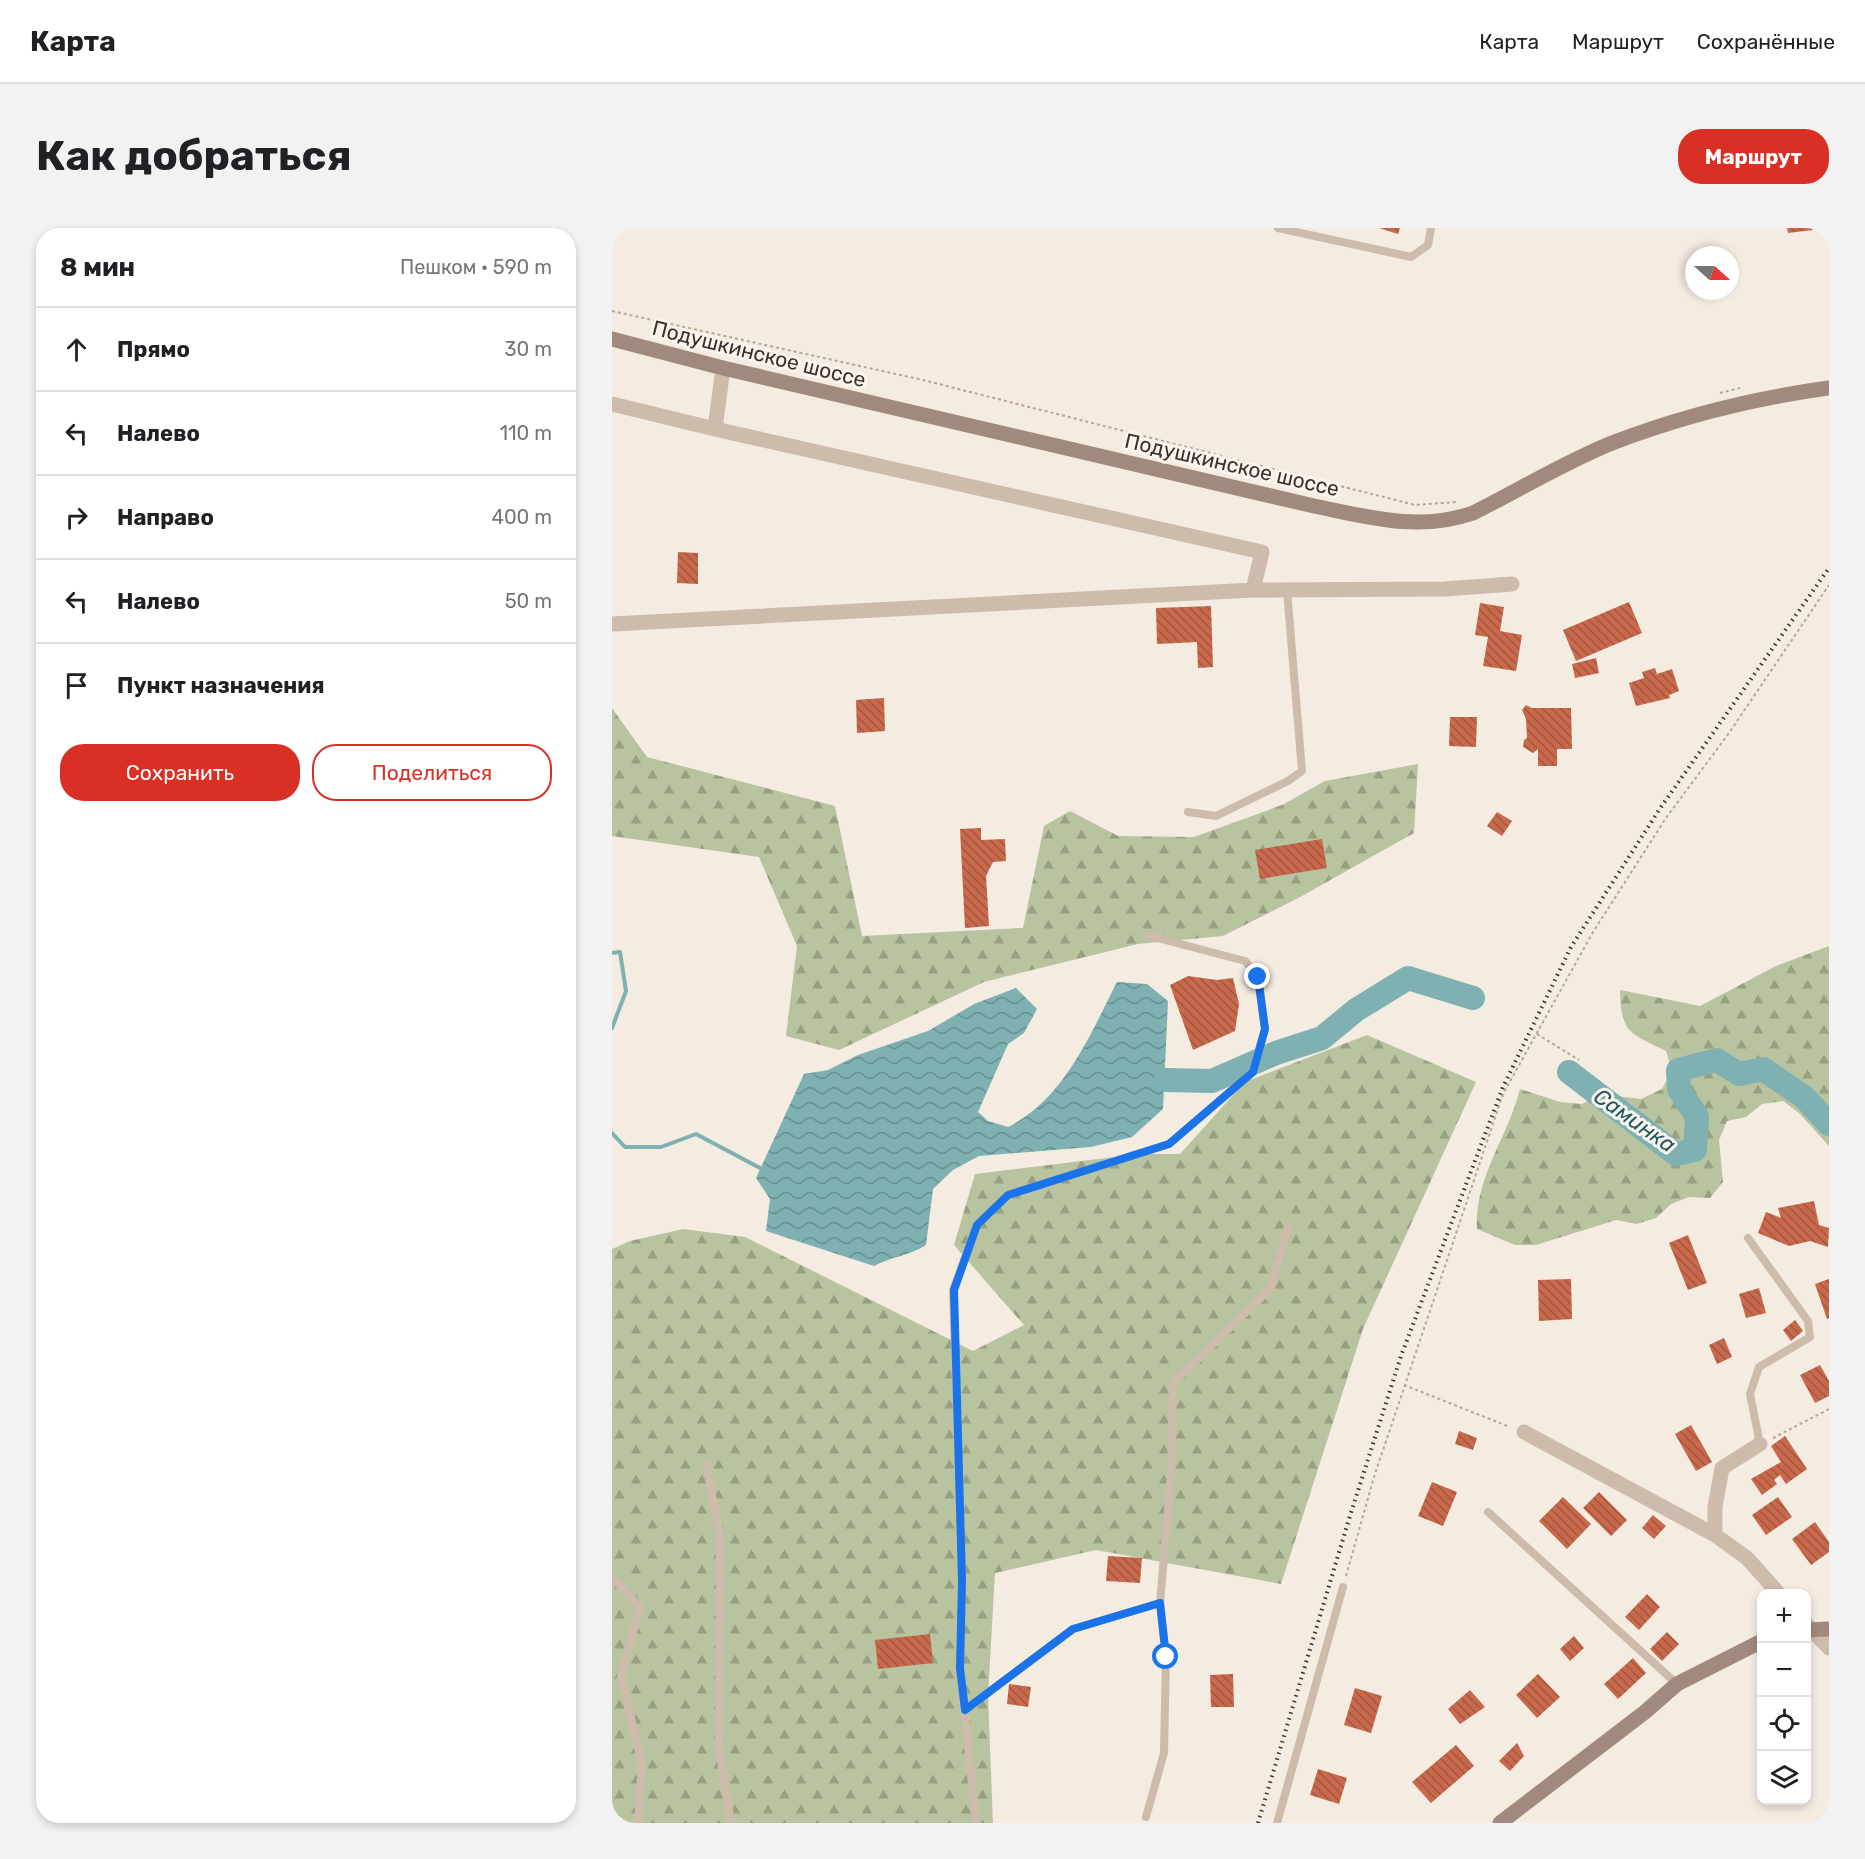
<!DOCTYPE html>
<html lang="ru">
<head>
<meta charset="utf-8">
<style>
  body { margin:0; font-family:Rubik,sans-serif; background:#f2f2f2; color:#202124 }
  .controls { position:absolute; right:18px; bottom:18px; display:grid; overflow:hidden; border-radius:12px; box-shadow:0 3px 9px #0003 }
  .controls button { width:54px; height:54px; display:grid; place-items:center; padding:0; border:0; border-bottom:2px solid #e0e0e0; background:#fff; color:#202124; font:30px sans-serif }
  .compass { position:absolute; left:1073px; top:18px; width:54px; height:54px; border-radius:50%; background:#fff; box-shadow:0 3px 9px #0003; rotate:111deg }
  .stop { position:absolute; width:18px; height:18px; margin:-14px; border:4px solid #1a73e8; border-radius:50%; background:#fff }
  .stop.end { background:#1a73e8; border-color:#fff; box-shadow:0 2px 6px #0008 }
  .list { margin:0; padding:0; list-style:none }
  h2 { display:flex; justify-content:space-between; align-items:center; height:78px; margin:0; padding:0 24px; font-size:26px }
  h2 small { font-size:20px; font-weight:400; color:#757577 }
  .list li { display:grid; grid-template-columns:39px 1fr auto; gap:18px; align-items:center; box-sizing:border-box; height:84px; padding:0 24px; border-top:2px solid #e0e0e0 }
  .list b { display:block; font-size:22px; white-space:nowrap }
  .list em { font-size:20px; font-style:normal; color:#757577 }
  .actions { display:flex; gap:12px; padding:18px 24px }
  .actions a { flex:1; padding:14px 0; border:2px solid #d93025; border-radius:24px; text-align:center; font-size:21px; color:#d93025 }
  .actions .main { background:#d93025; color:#fff }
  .icon { flex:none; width:33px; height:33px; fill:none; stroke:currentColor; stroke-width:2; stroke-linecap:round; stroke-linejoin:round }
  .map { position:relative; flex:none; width:1217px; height:1595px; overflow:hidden; border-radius:24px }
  header { display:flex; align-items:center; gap:36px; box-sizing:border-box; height:84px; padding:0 30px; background:#fff; border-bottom:2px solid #e0e0e0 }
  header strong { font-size:28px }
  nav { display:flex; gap:33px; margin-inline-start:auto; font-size:21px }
  .intro { display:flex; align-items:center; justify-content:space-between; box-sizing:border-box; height:144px; padding:0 36px }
  h1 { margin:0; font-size:42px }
  .button { padding:15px 27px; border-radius:24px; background:#d93025; color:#fff; font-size:21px; font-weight:700 }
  main { display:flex; gap:36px; padding:0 36px }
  aside { flex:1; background:#fff; border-radius:24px; box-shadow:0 3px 9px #0003 }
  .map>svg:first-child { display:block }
  .forest { fill:url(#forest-firs) }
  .water { fill:url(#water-waves) }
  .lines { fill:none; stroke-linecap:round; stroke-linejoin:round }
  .stream { stroke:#7fb0b2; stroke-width:4 }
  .river { stroke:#7fb0b2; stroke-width:24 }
  .building { fill:url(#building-back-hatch) }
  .path { stroke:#b9a596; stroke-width:2; stroke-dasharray:3 3; stroke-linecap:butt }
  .lane { stroke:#cdbbac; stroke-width:8 }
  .street { stroke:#cdbbac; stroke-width:15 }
  .secondary { stroke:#a18a7d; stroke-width:15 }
  .rail { stroke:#3b302b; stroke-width:4; stroke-dasharray:1.5 4.5; stroke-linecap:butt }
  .route { stroke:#1a73e8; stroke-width:8 }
  .labels { text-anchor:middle; stroke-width:6; stroke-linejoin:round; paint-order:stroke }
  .street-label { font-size:21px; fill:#3b302b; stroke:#fbf5ee }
  .water-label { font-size:22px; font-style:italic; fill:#1f5a5e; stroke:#fbf5ee }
</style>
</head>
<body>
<header>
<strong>Карта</strong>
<nav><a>Карта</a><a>Маршрут</a><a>Сохранённые</a></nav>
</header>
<div class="intro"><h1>Как добраться</h1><a class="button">Маршрут</a></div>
<main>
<aside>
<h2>8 мин<small>Пешком · 590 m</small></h2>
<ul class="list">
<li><svg class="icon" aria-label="ahead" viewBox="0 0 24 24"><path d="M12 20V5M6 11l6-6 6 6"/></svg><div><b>Прямо</b></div><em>30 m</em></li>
<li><svg class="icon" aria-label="left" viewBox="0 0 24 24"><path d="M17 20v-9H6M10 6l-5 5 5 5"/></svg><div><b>Налево</b></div><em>110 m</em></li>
<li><svg class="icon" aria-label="right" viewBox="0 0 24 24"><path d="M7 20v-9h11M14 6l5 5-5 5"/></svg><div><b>Направо</b></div><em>400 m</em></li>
<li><svg class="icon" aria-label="left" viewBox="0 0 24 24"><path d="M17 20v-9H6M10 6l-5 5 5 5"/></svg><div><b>Налево</b></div><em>50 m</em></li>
<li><svg class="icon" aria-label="arrive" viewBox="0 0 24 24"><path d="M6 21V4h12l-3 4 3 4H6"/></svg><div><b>Пункт назначения</b></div></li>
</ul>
<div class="actions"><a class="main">Сохранить</a><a>Поделиться</a></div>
</aside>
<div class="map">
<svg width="1217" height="1595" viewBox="0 0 1217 1595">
  <defs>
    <pattern id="forest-firs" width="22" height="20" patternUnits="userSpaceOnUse" patternTransform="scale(1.5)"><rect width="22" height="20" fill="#b8c4a0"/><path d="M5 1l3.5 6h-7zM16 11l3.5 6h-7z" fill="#97a083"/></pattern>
    <pattern id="water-waves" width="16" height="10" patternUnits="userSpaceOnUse" patternTransform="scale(1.5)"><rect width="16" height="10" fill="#7fb0b2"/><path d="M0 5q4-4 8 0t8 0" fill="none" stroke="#699091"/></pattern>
    <pattern id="building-back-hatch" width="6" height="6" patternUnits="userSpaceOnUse" patternTransform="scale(1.5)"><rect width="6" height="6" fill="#c8694b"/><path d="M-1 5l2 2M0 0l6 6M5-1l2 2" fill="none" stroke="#a4573f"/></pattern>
  </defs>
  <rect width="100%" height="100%" fill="#f4ebe1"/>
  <path class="forest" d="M0 480 35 529 223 578 250 708 411 700 432 598 458 583 506 608 582 609 670 577 713 553 806 536 802 605 690 668 611 708 526 716 372 754 227 822 174 808 185 718 147 629 0 608Z
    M1217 718V918L1187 885 1171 873 1150 876 1134 889 1115 893 1107 912 1111 954 1098 970 1077 969 1059 976 1044 990 1025 996 1004 992 924 1017H903L865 1001C862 950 896 909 908 861L948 874 970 876 988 866 1029 871 1050 861 1060 843 1054 823C1018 805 1009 806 1008 762L1088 778 1164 738Z
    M755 807 864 854 751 1101 669 1356 484 1322 383 1345 376 1468 381 1595H0V1021L18 1013 71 1001 133 1009 361 1123 412 1097 342 1017 363 946 527 926H568L633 854Z"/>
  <path class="water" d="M505 754 535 756 556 773 551 881 520 909 479 919 367 928 341 942 321 961 314 1017C297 1028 281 1028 262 1038L154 1003 158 971 144 950 192 846 216 842 246 827 316 803 362 776 404 760 425 781 412 805 396 816 366 884 376 893 396 899C452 871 478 807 505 754Z"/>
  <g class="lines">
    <path class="stream" d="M0 725 8 724 14 763 0 800
      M0 905 13 919H49L84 906 148 940"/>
    <path class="river" d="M957 844 1064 926 1083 922 1085 889 1067 861 1066 842 1105 832 1127 846 1151 841 1192 869 1217 896
      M554 852 600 853 664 825 710 810 744 782 796 750 861 770"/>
  </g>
  <path class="building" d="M767 0H788L786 6Z
    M1175 0H1201V2L1176 5Z
    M66 324 86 325V356L65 355Z
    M1017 374 1030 405 964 433 951 402Z
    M868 375 892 379 888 403 910 407 904 443 871 438 876 409 863 407Z
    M599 378 601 439 586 440 585 414 545 416 544 380Z
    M984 430 987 445 963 450 960 436Z
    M1043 440 1045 446 1060 441 1067 463 1057 467 1058 470 1024 478 1017 455 1032 450 1030 444Z
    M272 470 273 503 245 505 244 472Z
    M914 477 920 480H959L960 521H945V538H926V521L921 525 911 519 912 512 915 510 914 491 910 482Z
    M838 489H865L864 519 837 518Z
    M885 584 900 593 890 608 875 598Z
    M369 600V612L393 611 394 633 381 634 374 648 377 698 353 700 348 601Z
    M710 611 715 640 648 651 643 622Z
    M576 748 605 752 621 750 627 776 623 803 581 822 558 757Z
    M1202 973 1207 997 1217 1000 1216 1019 1198 1013 1177 1018 1146 1005 1154 984 1169 990 1166 980Z
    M1076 1007 1095 1055 1076 1062 1057 1015Z
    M959 1051 960 1091 927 1093 926 1052Z
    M1217 1051V1090L1215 1091 1203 1056Z
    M1147 1060 1154 1085 1134 1090 1127 1066Z
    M1183 1092 1191 1103 1179 1113 1171 1102Z
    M1112 1110 1120 1129 1105 1136 1097 1117Z
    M1208 1137 1217 1153V1168L1203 1175 1188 1147Z
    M1079 1197 1100 1234 1084 1243 1063 1206Z
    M847 1203 865 1210 861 1222 843 1216Z
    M1173 1208 1195 1241 1174 1256 1168 1247 1162 1252 1165 1256 1150 1267 1139 1251 1169 1234 1159 1218Z
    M820 1254 845 1264 831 1298 806 1288Z
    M987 1264 1015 1292 999 1308 971 1280Z
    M951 1269 979 1296 955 1321 927 1293Z
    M1166 1269 1180 1289 1154 1307 1140 1287Z
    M1041 1287 1054 1298 1042 1311 1030 1300Z
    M1203 1294 1217 1314V1324L1199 1337 1180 1311Z
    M496 1328 530 1330 528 1355 494 1353Z
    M1035 1366 1048 1379 1027 1402 1013 1389Z
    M1055 1404 1067 1416 1050 1433 1038 1421Z
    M318 1406 321 1435 266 1441 263 1412Z
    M962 1408 972 1420 958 1433 948 1421Z
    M1021 1430 1034 1445 1006 1471 992 1456Z
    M621 1446 622 1479H599L598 1447Z
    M926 1446 948 1469 925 1490 904 1467Z
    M397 1456 419 1459 416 1479 395 1476Z
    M743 1460 770 1468 759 1505 732 1497Z
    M858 1462 873 1479 848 1496 836 1481Z
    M905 1515 912 1528 898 1543 887 1533Z
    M844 1517 862 1538 819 1575 800 1554Z
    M706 1541 735 1550 727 1576 698 1567Z"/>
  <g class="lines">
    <path class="path" d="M0 83 311 152 803 277 844 274
      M1108 165 1128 160
      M925 806 967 832
      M792 1157 898 1199
      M1161 1210 1217 1181
      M734 1348 762 1249 891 866 981 704 1054 590 1117 505 1217 357"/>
    <path class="lane" d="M666 0 799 29 816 17 819 0
      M576 584 604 588 676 553 690 543 675 362
      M1136 1010 1196 1093 1198 1109 1147 1139 1138 1166 1148 1216
      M94 1235 108 1309 107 1521 119 1595
      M876 1284 1065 1456
      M0 1349 28 1379 9 1448 30 1536 26 1595
      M353 1482 461 1401 548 1375
      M534 1589 552 1525 554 1429 548 1375 559 1247 561 1155 659 1060 676 999
      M364 1595 348 1440 350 1353 341 1062 365 997 396 967 557 916 641 844 653 801 646 749 633 733 538 708
      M665 1595 731 1359"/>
    <path class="street" d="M0 176 103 201
      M641 362 833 361 900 356
      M0 396 641 362 650 324 103 201 111 140
      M912 1204 1103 1307
      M1148 1216 1110 1240 1103 1279V1307L1135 1330 1167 1366
      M1194 1396 1217 1420"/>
    <path class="secondary" d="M0 111 111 140 702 278C757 289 807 304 861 285 907 262 953 234 1000 215 1070 188 1143 170 1217 160
      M1194 1402 1217 1401
      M888 1595 1033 1484 1065 1456 1150 1413"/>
    <path class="rail" d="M646 1595 737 1291 789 1128 891 859 959 719 1049 579 1217 340"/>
  </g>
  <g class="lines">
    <path class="route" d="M554 1429 548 1375 461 1401 353 1482 348 1440 350 1353 342 1062 365 997 396 967 557 916 641 844 653 801 646 749"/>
  </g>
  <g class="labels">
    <g class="street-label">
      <text transform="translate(147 126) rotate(14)" y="7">Подушкинское шоссе</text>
      <text transform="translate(620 237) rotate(13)" y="7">Подушкинское шоссе</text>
    </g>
    <g class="water-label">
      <text transform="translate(1023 892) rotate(35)" y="8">Саминка</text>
    </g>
  </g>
</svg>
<div class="controls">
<button>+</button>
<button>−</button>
<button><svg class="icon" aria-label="locate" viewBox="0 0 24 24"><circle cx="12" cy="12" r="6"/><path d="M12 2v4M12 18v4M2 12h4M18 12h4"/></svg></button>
<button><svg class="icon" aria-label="layers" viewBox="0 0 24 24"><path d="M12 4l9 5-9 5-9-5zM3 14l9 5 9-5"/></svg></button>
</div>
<svg class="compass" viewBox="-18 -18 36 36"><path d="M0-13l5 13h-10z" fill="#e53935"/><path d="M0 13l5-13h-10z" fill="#757577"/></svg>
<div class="stop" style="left:554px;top:1429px"></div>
<div class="stop end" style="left:646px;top:749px"></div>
</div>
</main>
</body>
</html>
